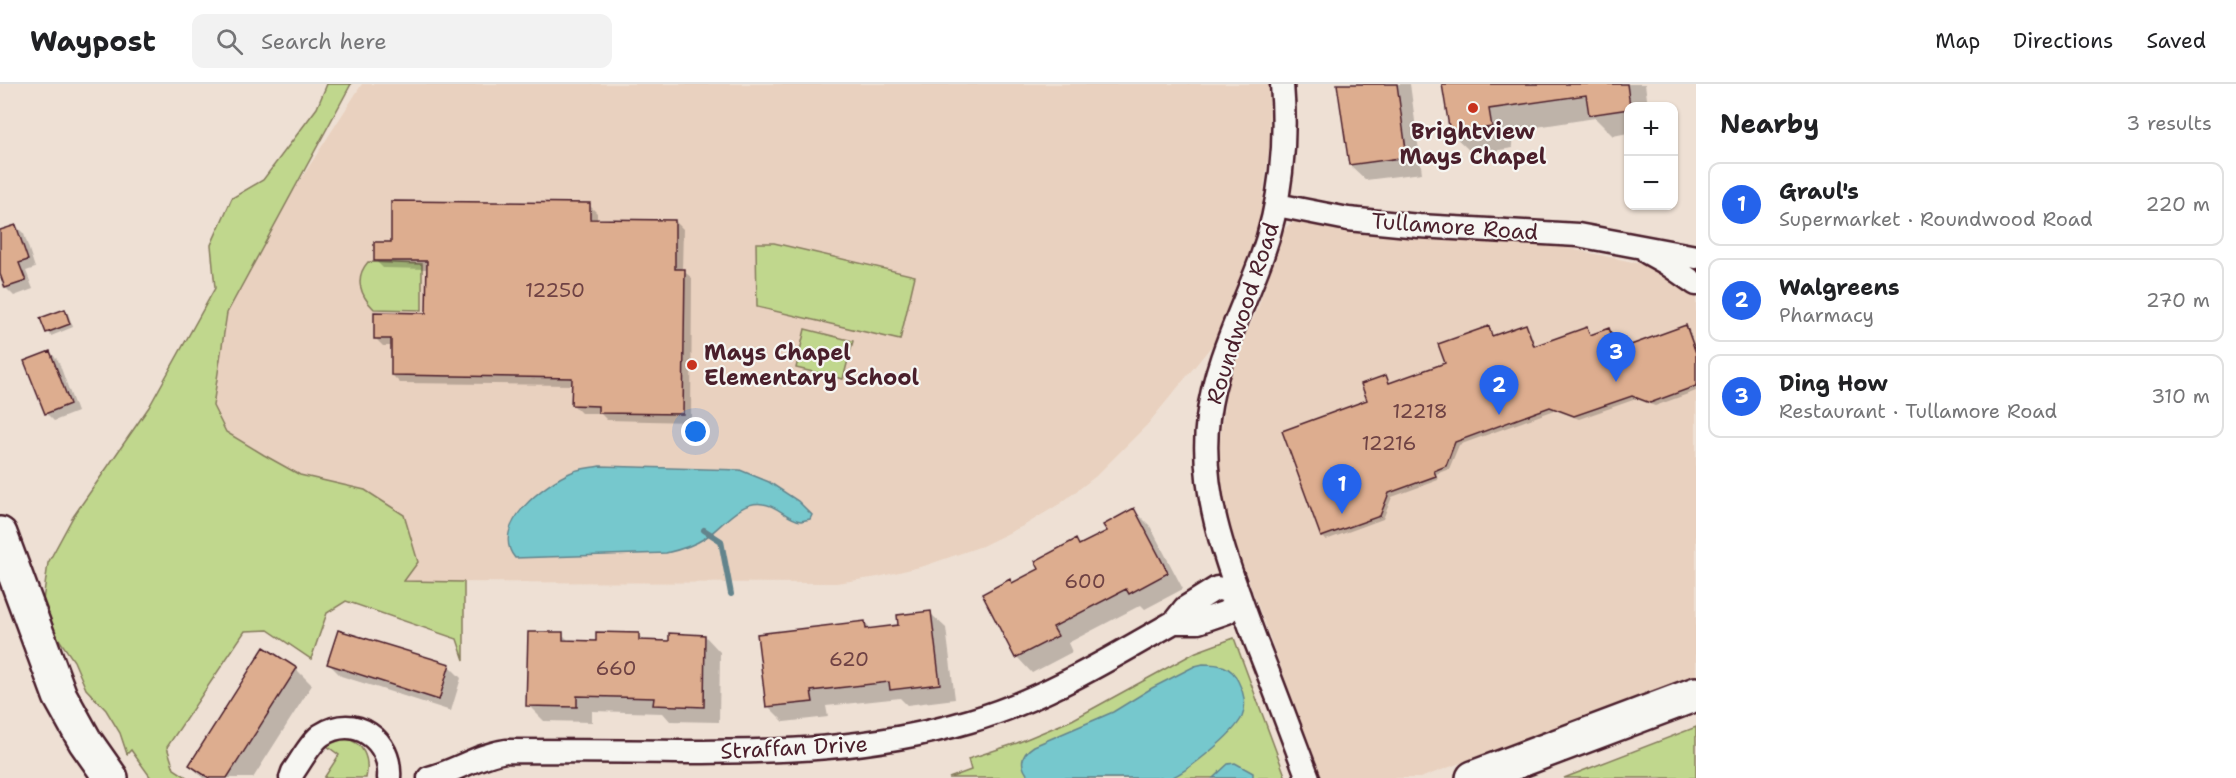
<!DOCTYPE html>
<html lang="en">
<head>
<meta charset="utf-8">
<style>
  body { margin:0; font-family:"Shantell Sans",sans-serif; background:#f2f2f2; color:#202124 }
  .controls { position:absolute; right:18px; top:18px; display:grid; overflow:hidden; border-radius:12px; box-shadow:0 2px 4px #0004 }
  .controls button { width:54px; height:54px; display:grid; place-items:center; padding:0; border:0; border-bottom:2px solid #e0e0e0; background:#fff; color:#202124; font:30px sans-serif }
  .you { position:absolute; left:696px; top:348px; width:21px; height:21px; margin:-15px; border:4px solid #fff; border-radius:50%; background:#1a73e8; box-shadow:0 0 0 9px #1a73e833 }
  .badge { display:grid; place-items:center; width:39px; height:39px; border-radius:50%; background:#2563eb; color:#fff; font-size:20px; font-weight:700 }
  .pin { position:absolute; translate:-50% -50px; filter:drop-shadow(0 2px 3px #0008) }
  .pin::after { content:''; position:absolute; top:32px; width:21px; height:18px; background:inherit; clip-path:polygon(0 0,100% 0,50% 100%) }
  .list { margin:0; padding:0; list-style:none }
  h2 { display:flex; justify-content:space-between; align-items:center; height:78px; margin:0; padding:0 24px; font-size:26px }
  h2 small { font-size:20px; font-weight:400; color:#757577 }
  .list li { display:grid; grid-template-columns:39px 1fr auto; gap:18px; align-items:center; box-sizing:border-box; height:84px; margin:0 12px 12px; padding:0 12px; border:2px solid #e0e0e0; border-radius:12px }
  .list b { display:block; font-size:22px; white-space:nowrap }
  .list p { margin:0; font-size:20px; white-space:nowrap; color:#757577 }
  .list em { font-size:20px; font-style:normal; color:#757577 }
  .icon { flex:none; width:33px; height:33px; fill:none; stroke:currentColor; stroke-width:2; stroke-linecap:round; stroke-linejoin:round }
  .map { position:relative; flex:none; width:1696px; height:694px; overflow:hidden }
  header { display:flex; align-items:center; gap:36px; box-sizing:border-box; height:84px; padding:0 30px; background:#fff; border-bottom:2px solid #e0e0e0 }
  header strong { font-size:28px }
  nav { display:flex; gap:33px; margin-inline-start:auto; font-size:21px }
  .search { width:420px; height:54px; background:#f2f2f2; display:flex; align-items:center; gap:15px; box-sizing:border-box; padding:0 21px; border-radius:12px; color:#757577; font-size:22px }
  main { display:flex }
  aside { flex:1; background:#fff }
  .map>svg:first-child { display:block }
  .built { fill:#e9d1bf }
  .green { fill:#c0d78d; stroke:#857b5c; stroke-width:1.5 }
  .water { fill:#76c8cd; stroke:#64848c; stroke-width:1.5 }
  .shadow { fill:#0003 }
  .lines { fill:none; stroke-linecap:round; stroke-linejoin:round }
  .stream { stroke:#64848c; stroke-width:6 }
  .building { fill:#ddad8f; stroke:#4a1f2b; stroke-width:1.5 }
  .minor-casing { stroke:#4a1f2b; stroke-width:27 }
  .secondary-casing { stroke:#4a1f2b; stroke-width:38 }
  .minor { stroke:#f6f6f2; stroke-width:22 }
  .secondary { stroke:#f6f6f2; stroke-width:33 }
  .poi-dot { fill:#c8321e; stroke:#f6f6f2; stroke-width:2 }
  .labels { text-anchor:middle; stroke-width:4.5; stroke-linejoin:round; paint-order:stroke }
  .number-label { font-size:20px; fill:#6f4244 }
  .poi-label { font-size:22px; font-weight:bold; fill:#4a1f2b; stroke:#f6f6f2 }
  .street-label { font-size:22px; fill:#4a1f2b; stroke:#f6f6f2 }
</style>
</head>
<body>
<header>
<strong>Waypost</strong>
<div class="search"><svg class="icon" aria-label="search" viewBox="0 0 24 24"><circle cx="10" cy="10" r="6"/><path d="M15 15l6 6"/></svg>Search here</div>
<nav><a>Map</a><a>Directions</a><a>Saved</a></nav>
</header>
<main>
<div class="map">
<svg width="1696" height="694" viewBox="0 0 1696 694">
  <rect width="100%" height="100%" fill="#eee0d4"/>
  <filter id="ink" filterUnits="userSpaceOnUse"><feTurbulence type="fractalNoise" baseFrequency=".0167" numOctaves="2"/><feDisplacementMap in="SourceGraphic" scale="12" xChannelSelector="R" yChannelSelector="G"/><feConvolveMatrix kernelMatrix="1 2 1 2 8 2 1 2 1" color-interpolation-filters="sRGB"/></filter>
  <g filter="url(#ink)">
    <path class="built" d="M362 0H1269L1270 58 1260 134 1252 165 1234 214 1214 259 1147 341 1096 392 1061 419 1025 441 982 462 924 482 878 493 836 499 372 498 47 513 290 112Z
      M1293 138 1421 155 1518 158 1558 162 1642 180 1669 192 1696 208V591L1420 694H1322L1238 468 1227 433 1220 397 1219 364 1227 301 1237 269 1258 224 1282 150 1286 143Z"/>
    <path class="green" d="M327 0H351L227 229 213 322 226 348 264 371 300 391 365 406 404 431 418 478 404 497 464 498V576L457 555 346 517 327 529 311 575 268 546 245 547 167 663 174 685 188 694H151L131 666 127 670 120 649 106 626 86 605 74 577 56 551 43 517 48 479 73 433 149 323 215 204 211 161 232 114 263 96 317 24Z
      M756 159H774L915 192 900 256 757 223Z
      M368 178 422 180V226L374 225C360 211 354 194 368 178Z
      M805 245 853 257 843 295 796 284Z
      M1234 554 1286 694H949L971 686 968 675 1017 659 1072 636 1196 568Z
      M1696 643V694H1564Z
      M344 654C364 658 370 675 366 694H324L339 671 327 662 335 656Z"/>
    <path class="water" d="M600 382 740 386 769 398 798 417 812 431 810 435 801 437C787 435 777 421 763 420 740 416 722 443 705 454 693 462 679 466 666 469L515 474C489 442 545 399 572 388 581 384 591 384 600 382Z
      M1203 580C1219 580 1231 581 1238 597 1244 608 1247 622 1242 633 1233 651 1189 686 1171 694H1030C1019 682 1020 671 1034 662L1113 628 1152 604 1195 582Z
      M1235 679 1253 689V694H1213L1228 680Z"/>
    <path class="shadow" d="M1339 0H1410L1422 89 1366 96 1350 81Z
      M1444 0H1645L1648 22H1628V49L1613 52 1595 34 1510 47 1513 64 1473 70 1451 49Z
      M589 121 597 129V137H675L683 145 682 186 692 194 691 338 607 336 600 329H581L573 321V301L400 299 392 291 393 262H383L375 254 428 230V185L383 184 375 176 392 159Z
      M16 142 24 150 35 184 26 187 33 205 14 212 6 204 0 185V148Z
      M64 226 68 230 73 243 51 252 47 248Z
      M1526 242 1529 245 1536 263 1587 245 1592 252 1609 246 1613 250 1619 267 1685 242 1689 246 1696 266V307L1655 322 1636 315 1579 335 1555 326 1459 361 1449 385 1436 390 1438 396 1392 413 1383 435 1326 456 1323 453 1284 348 1369 317 1385 292 1390 300 1447 280 1488 244 1494 253Z
      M50 268 58 276 77 328 54 337 46 329Z
      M1134 426 1150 442 1183 505 1145 525 1141 521 1068 559 1072 568 1032 589 1017 573 1010 497 1014 500 1041 485 1076 457 1081 462 1109 447Z
      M930 529 946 544 955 615 907 621 900 614 826 622 828 633 784 638 768 622 865 538 872 546 900 542Z
      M562 550 570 558 597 559 638 551 646 558 670 559 705 552 720 568 719 638 670 637 663 629 592 627V638L544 637 528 621Z
      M329 580 449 582 461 594 451 627 341 592Z
      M296 585 312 601 253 694H203L190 681Z"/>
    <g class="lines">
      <path class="stream" d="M704 446 721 457 731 510"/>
    </g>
    <path class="building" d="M1337 0H1397L1407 73 1349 81Z
      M1442 0H1627L1630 22 1629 25 1589 31 1586 11 1489 25 1492 43 1450 49Z
      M391 117 590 119V135L675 136V185H685L683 330 598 329V322L571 321 572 294 391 291V255H374V228L426 229 427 177H374V158H391Z
      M16 141 28 176 19 179 26 197 5 204 0 190V146Z
      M65 225 70 240 46 249 40 234Z
      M1526 240 1534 262 1587 243 1590 251 1609 244 1617 266 1686 241 1696 269V302L1650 319 1632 312 1574 332 1550 323 1455 358 1446 382 1434 387 1436 392 1389 409 1380 432 1321 453 1282 347 1367 316 1361 300 1386 291 1389 299 1445 279 1438 260 1489 242 1492 252Z
      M50 267 70 320 45 330 24 277Z
      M1134 424 1168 489 1129 510 1126 505 1053 543 1058 552 1015 574 982 510 1010 495 1012 499 1039 485 1035 477 1076 455 1079 461 1107 447 1103 441Z
      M931 527 940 600 890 606 889 598 811 607 813 618 766 623 757 550 865 537 866 545 898 541 897 531Z
      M338 546 450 580 439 616 327 580Z
      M528 548H563V556L596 557V548L639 549V556L669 557V549L705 551 704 623 653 621 654 614 577 612V623L526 622Z
      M264 563 297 584 227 694H209L189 681Z"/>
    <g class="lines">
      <defs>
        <path id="minor" d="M1282 0C1287 58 1281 120 1261 175 1242 227 1215 277 1208 334 1198 411 1230 487 1256 558 1274 603 1291 649 1308 694
          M1277 121 1348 135 1419 142 1578 151 1696 173
          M1648 169 1666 179 1696 200
          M291 694 293 688C301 677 310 659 321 651 355 629 392 656 389 694
          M429 694C456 687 478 671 506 667 563 667 621 667 678 668 779 668 872 666 970 637 1043 616 1109 575 1174 538L1185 524 1217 504 1239 511 1227 528 1198 538H1174"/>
        <path id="secondary" d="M0 450 60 612 85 657 111 694
          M1473 694 1696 610"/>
      </defs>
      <use href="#minor" class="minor-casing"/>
      <use href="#secondary" class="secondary-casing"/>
      <use href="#minor" class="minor"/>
      <use href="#secondary" class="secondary"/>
    </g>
  </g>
  <g class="poi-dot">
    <circle cx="1473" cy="24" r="6"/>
    <circle cx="692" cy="281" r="6"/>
  </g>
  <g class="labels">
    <g class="number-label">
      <text x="555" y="213">12250</text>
      <text x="1420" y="334">12218</text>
      <text x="1389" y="366">12216</text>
      <text x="1085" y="504">600</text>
      <text x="849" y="582">620</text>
      <text x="616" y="591">660</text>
    </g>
    <g class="poi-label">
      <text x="1473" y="55">Brightview<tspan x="1473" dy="25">Mays Chapel</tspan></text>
      <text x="704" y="276" text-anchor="start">Mays Chapel<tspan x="704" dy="25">Elementary School</tspan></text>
    </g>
    <g class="street-label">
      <text transform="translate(1455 142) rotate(4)" y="8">Tullamore Road</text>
      <text transform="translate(1242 229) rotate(-72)" y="8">Roundwood Road</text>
      <text transform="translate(794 663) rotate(-3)" y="8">Straffan Drive</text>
    </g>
  </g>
</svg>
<div class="controls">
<button>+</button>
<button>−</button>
</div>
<div class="you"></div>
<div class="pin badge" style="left:1342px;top:430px">1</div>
<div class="pin badge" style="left:1499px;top:331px">2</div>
<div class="pin badge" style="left:1616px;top:298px">3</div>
</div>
<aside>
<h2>Nearby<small>3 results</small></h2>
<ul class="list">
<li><span class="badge">1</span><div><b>Graul's</b><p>Supermarket · Roundwood Road</p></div><em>220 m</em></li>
<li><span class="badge">2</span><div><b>Walgreens</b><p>Pharmacy</p></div><em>270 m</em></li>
<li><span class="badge">3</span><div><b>Ding How</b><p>Restaurant · Tullamore Road</p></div><em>310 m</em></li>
</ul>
</aside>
</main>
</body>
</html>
